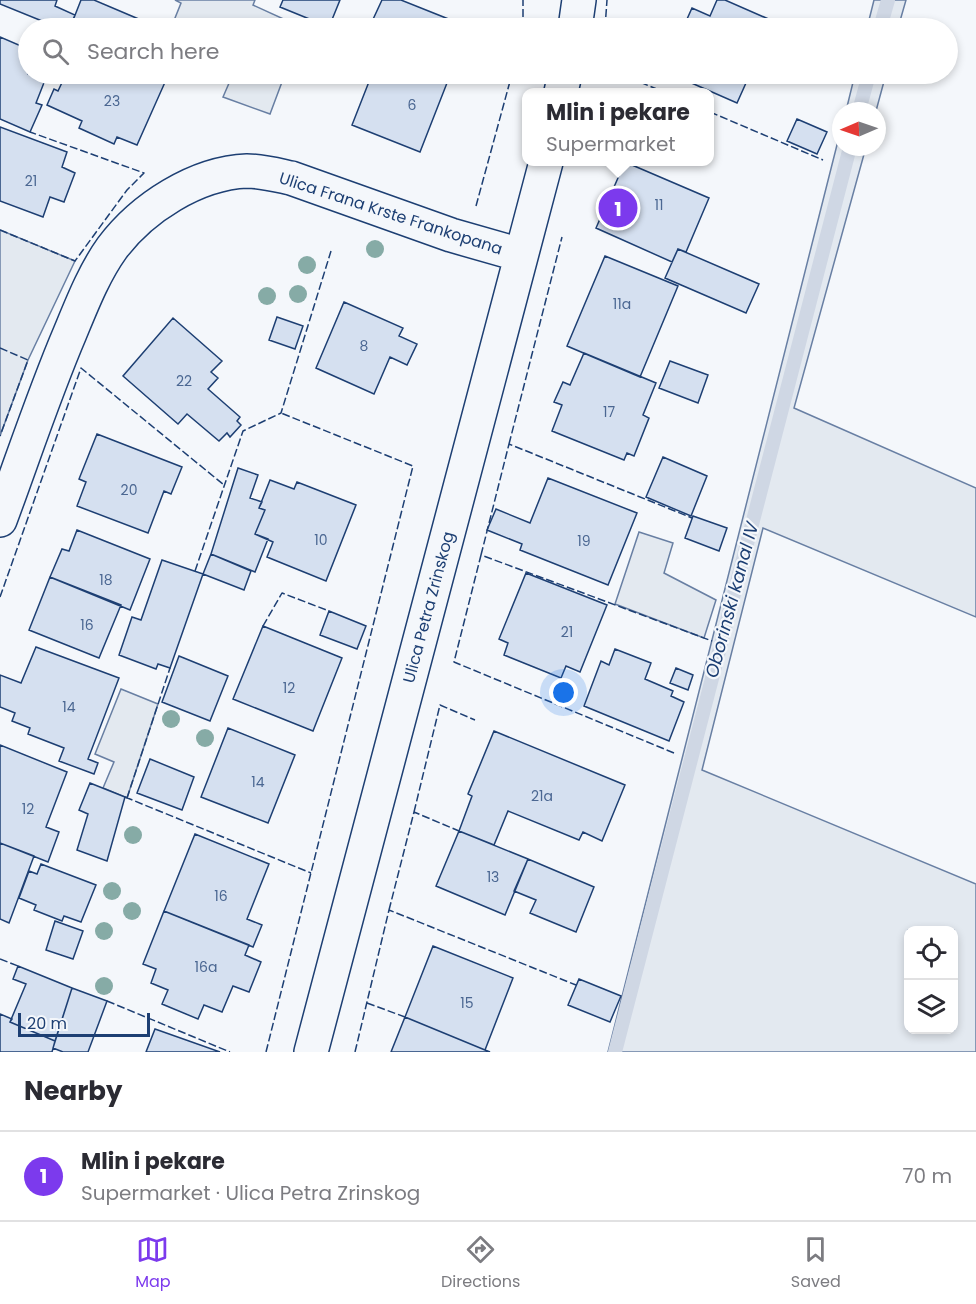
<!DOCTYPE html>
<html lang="en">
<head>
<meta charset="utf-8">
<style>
  body { margin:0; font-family:Poppins,sans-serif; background:#f2f2f3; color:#2b2b33 }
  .controls { position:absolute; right:18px; bottom:18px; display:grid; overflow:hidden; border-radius:12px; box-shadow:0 3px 9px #0003 }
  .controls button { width:54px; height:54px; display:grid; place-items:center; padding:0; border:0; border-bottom:2px solid #e1e1e2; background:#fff; color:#2b2b33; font:30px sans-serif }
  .compass { position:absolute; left:832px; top:102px; width:54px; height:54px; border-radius:50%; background:#fff; box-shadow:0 3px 9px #0003; rotate:268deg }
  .scale { position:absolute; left:18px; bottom:15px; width:132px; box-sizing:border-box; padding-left:6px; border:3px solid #1d3f73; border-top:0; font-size:16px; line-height:21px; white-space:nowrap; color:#1d3f73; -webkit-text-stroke:4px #f4f7fb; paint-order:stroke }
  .you { position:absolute; left:564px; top:693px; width:21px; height:21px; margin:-15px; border:4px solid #fff; border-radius:50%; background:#1a73e8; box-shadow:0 0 0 9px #1a73e833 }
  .badge { display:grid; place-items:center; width:39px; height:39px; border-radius:50%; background:#7c3aed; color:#fff; font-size:20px; font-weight:700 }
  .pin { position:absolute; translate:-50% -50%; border:3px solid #fff; box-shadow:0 2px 6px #0006 }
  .popup { position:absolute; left:522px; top:88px; width:192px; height:78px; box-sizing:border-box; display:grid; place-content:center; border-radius:12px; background:#fff; filter:drop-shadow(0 2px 4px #0005); font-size:20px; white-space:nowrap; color:#7c7c81 }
  .popup b { font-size:22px; color:#2b2b33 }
  .popup::after { content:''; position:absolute; left:50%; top:100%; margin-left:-12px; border:12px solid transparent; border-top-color:#fff }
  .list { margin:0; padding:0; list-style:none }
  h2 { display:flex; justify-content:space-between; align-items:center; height:78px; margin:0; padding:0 24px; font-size:26px }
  h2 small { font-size:20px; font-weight:400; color:#7c7c81 }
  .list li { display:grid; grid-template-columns:39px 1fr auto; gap:18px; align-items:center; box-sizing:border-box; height:90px; padding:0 24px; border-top:2px solid #e1e1e2 }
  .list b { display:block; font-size:22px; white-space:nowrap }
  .list p { margin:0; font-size:20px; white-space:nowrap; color:#7c7c81 }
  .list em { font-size:20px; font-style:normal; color:#7c7c81 }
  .icon { flex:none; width:33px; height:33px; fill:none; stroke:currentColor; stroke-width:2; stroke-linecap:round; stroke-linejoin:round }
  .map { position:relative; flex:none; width:976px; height:1052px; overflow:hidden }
  .search { position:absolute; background:#fff; box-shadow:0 3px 9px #0003; left:18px; right:18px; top:18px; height:66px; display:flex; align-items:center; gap:15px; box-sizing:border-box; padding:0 21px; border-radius:33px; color:#7c7c81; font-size:22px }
  .sheet { height:168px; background:#fff }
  nav { display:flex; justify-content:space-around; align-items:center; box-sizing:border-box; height:84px; border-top:2px solid #e1e1e2; background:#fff; font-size:16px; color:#7c7c81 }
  nav a { display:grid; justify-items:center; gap:3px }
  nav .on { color:#7c3aed }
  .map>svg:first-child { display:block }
  .green { fill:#e3e9f0; stroke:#687fa3; stroke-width:1.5; fill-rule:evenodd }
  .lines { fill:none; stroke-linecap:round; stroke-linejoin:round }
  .stream { stroke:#cfd7e4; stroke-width:14 }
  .building { fill:#d5e0f0; stroke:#1d3f73; stroke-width:1.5 }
  .minor-casing { stroke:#1d3f73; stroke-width:36 }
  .minor { stroke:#f4f7fb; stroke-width:33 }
  .fence { stroke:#1d3f73; stroke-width:1.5; stroke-dasharray:8 3; stroke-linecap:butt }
  .tree { fill:#86aba6 }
  .labels { text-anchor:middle; stroke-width:4.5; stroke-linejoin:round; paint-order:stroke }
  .number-label { font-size:14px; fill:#4b6792 }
  .street-label { font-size:16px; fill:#1d3f73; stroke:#f4f7fb }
  .water-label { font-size:18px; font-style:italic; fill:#1d3f73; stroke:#f4f7fb }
</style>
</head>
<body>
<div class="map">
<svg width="976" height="1052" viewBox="0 0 976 1052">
  <rect width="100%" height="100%" fill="#f4f7fb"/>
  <path class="green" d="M175 0H255L253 5 301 27 171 28 181 3Z
    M874 0H906L898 28H867Z
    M233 74H285L270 114 223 97Z
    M855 74H886L876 111H846Z
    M841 129V147H866L794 408 976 488V617L763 528 702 770 976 884V1052H608ZM908 930H954V1030H908Z
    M0 230 75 261 28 360 0 436Z
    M639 532 673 543 664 573 716 600 704 638 615 604Z
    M121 689 158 704 127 798 103 788 114 762 95 754Z"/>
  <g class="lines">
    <path class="stream" d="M880 28 888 0
      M859 111 869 74
      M615 1052 850 147"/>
  </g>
  <path class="building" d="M0 0H57L55 6 75 15 69 28 49 20 47 23 0 4Z
    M81 0H94L141 20 138 28H70Z
    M283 0H340L329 27 280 7Z
    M382 0H401L461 24 459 28H369Z
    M717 0H725L773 21 770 28H683L692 8 710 16Z
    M0 37 28 49V74L47 75 36 103 42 105 30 132 0 119Z
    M66 74H152L166 80 137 145 117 137 114 144 79 128 82 121 47 105 54 89 58 91Z
    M372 74H394L402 77 403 74H425L447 83 420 152 352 125Z
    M671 74H750L737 103Z
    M797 119 827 132 817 154 787 141Z
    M0 127 67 152 62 167 75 173 64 202 50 197 43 217 0 201Z
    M625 162 709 198 686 252 678 249 672 262 596 228Z
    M678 249 759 284 746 313 665 278Z
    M605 256 678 286 640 377 567 346Z
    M344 302 403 328 399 336 417 344 407 365 390 357 374 394 316 368Z
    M277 317 303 326 295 349 269 340Z
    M173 318 222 361 211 372 218 378 208 389 240 417 237 421 241 425 230 437 227 433 219 441 187 414 178 424 123 376Z
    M584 353 656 383 643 415 649 418 634 456 627 453 624 460 552 431 562 405 554 402 563 382 570 385Z
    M670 361 708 375 698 403 659 388Z
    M97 434 182 467 171 494 164 491 148 533 77 506 86 482 79 479Z
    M663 457 707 476 691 516 646 497Z
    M238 468 258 475 250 498 262 502 259 508 265 510 255 534 268 539 255 572 211 554Z
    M548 478 637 513 608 585 520 550 522 544 487 530 496 509 530 523Z
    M270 480 294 489 297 482 356 505 326 581 267 557 273 542 255 534 265 510 259 508Z
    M693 516 727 528 719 551 685 538Z
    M77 530 150 559 130 610 50 577 62 549 69 551Z
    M211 554 251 571 244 590 203 574Z
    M162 560 203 574 170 668 158 664 156 669 119 655 132 617 141 620Z
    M526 573 607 605 580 672 566 666 561 678 504 655 508 643 499 639Z
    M50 577 121 605 99 658 29 630Z
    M329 611 366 626 357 649 320 635Z
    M263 626 342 658 313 731 233 699Z
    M36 647 119 678 88 759 98 763 94 774 59 761 64 748 28 734 30 728 12 721 15 713 0 707V675L21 683Z
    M615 649 651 663 645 679 673 691 671 696 684 702 669 741 584 706 601 661 609 665Z
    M179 656 228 676 210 721 162 702Z
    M676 668 693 675 688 690 670 683Z
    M228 728 295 755 268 823 201 797Z
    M494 731 625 785 602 841 583 832 579 840 508 811 494 845 459 831 472 796 468 794Z
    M0 745 67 772 46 827 59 832 48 862 0 843Z
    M150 759 194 777 182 810 137 793Z
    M90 783 125 797 107 861 77 850 88 814 79 810Z
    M459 831 528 859 505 915 436 886Z
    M195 834 269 864 247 919 262 925 253 947 164 911Z
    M0 843 34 856 9 923 0 919Z
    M528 859 594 887 576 932 530 913 536 900 514 891Z
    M41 864 96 885 81 922 64 916 62 921 34 910 36 905 19 898 29 871 37 874Z
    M164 911 249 945 245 955 261 962 249 992 233 986 222 1012 204 1005 198 1019 162 1004 168 990 151 983 156 969 143 964Z
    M55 921 83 931 73 959 46 950Z
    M433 946 513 978 485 1050 405 1017Z
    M18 966 72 988 55 1041 10 1022 26 984 13 979Z
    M579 979 621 996 610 1022 568 1005Z
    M72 988 107 1001 88 1052H63L53 1048Z
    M0 1014 12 1019 10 1022 55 1041 52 1052H0Z
    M405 1017 485 1050 490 1052H391Z
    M155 1029 220 1052H146Z"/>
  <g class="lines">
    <defs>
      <path id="minor" d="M575 28 579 0
        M561 92 565 74
        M0 520C23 458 44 394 70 333 82 304 94 273 112 248 142 208 196 173 247 171 262 171 277 175 291 178L451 235 521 255
        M311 1052 546 162"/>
    </defs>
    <use href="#minor" class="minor-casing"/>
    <use href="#minor" class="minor"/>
    <path class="fence" d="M523 28V0
      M605 28 607 0
      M620 74 664 92
      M710 112 823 160
      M476 206 512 74
      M0 230 75 261 127 190 144 173 30 132
      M0 348 28 360 0 436
      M509 444 562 237
      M481 555 509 444 692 518
      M195 571 243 431 281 413 331 251
      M0 597 81 368 224 485
      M263 626 282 593 329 611
      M674 753 454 662 481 555 712 641
      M125 797 311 873
      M127 798 170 668
      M414 812 440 705 475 720
      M389 910 414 812 459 831
      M0 959 18 966
      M107 1001 230 1052
      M367 1003 405 1017
      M266 1052 413 466 281 413
      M355 1052 389 910 576 985"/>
  </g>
  <g class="tree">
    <circle cx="375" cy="249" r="9"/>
    <circle cx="307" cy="265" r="9"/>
    <circle cx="298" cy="294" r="9"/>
    <circle cx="267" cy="296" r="9"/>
    <circle cx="171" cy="719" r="9"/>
    <circle cx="205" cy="738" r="9"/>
    <circle cx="133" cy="835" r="9"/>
    <circle cx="112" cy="891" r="9"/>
    <circle cx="132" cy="911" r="9"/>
    <circle cx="104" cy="931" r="9"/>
    <circle cx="104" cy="986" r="9"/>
  </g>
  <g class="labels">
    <g class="number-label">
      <text x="112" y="106">23</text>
      <text x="412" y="110">6</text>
      <text x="31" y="186">21</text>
      <text x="659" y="210">11</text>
      <text x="622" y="309">11a</text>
      <text x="364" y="351">8</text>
      <text x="184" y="386">22</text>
      <text x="609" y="417">17</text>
      <text x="129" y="495">20</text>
      <text x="321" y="545">10</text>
      <text x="584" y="546">19</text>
      <text x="106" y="585">18</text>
      <text x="87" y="630">16</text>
      <text x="567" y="637">21</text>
      <text x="289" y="693">12</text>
      <text x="69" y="712">14</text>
      <text x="258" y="787">14</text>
      <text x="542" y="801">21a</text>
      <text x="28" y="814">12</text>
      <text x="493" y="882">13</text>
      <text x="221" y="901">16</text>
      <text x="206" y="972">16a</text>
      <text x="467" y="1008">15</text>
    </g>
    <g class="street-label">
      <text transform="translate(391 213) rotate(18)" y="6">Ulica Frana Krste Frankopana</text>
      <text transform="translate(428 607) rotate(-75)" y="6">Ulica Petra Zrinskog</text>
    </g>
    <g class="water-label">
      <text transform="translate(732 600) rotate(-75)" y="6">Oborinski kanal IV</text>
    </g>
  </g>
</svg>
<div class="controls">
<button><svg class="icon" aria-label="locate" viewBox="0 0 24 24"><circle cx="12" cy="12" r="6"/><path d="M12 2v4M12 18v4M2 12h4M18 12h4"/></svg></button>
<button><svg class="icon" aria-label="layers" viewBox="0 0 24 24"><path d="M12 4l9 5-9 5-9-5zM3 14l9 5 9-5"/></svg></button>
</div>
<svg class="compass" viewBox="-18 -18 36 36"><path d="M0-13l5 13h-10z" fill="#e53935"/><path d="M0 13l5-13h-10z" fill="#7c7c81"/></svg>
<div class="scale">20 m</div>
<div class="you"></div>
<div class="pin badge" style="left:618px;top:208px">1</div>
<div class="popup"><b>Mlin i pekare</b>Supermarket</div>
<div class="search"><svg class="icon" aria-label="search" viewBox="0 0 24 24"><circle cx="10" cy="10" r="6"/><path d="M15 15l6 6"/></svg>Search here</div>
</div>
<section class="sheet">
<h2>Nearby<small></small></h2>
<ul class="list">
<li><span class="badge">1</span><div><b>Mlin i pekare</b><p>Supermarket · Ulica Petra Zrinskog</p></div><em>70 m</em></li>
</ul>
</section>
<nav>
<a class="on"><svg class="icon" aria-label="map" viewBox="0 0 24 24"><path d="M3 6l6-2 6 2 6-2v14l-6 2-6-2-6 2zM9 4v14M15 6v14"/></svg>Map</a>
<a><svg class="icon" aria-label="directions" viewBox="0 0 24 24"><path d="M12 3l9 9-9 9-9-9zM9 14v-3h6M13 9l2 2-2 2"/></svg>Directions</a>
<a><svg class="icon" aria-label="saved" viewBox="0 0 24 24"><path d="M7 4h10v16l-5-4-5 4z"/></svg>Saved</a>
</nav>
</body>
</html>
